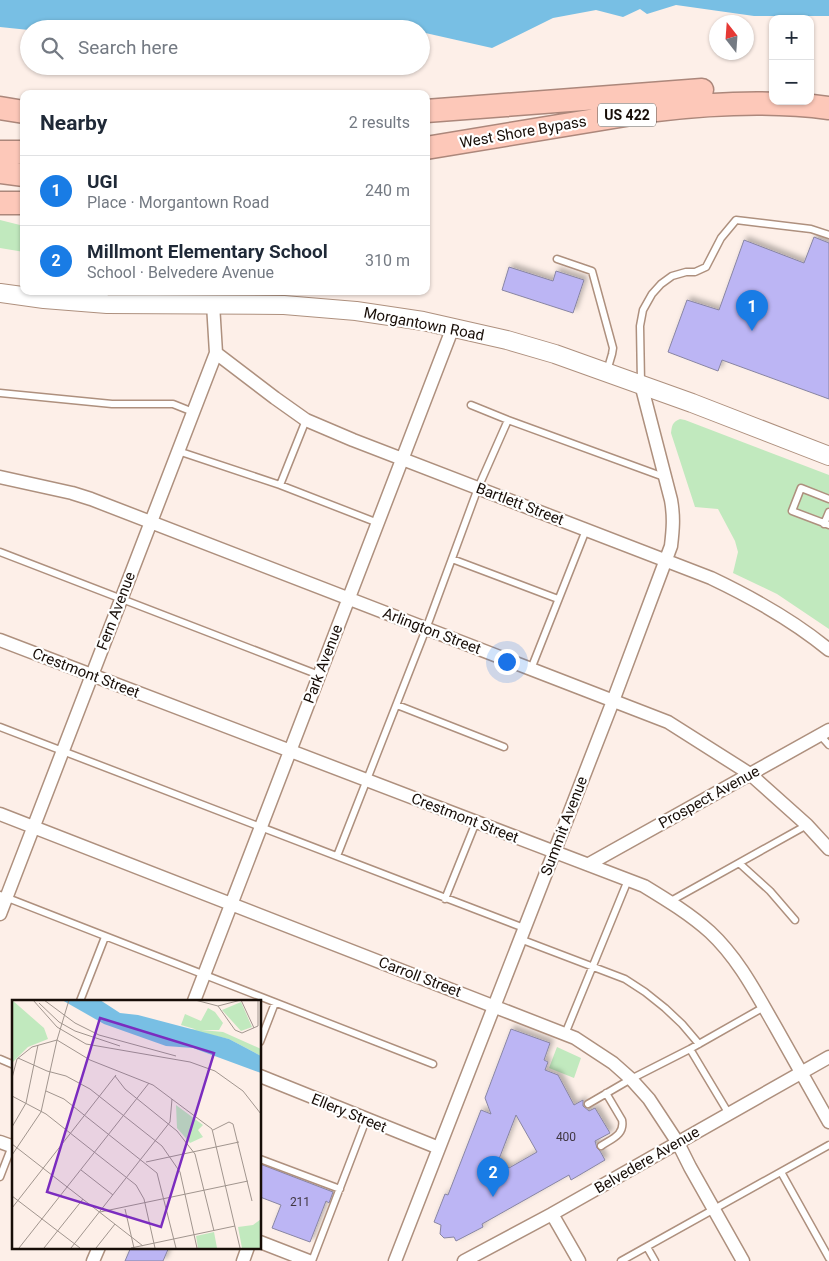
<!DOCTYPE html>
<html lang="en">
<head>
<meta charset="utf-8">
<style>
  body { margin:0; font-family:Roboto,sans-serif; background:#f2f2f3; color:#1f2937 }
  .controls { position:absolute; right:15px; top:15px; display:grid; overflow:hidden; border-radius:10px; box-shadow:0 1px 4px #0004 }
  .controls button { width:45px; height:45px; display:grid; place-items:center; padding:0; border:0; border-bottom:1px solid #e0e1e3; background:#fff; color:#1f2937; font:25px sans-serif }
  .compass { position:absolute; left:709px; top:15px; width:45px; height:45px; border-radius:50%; background:#fff; box-shadow:0 1px 4px #0004; rotate:343deg }
  .you { position:absolute; left:506px; top:661px; width:18px; height:18px; margin:-12px; border:4px solid #fff; border-radius:50%; background:#1a73e8; box-shadow:0 0 0 8px #1a73e833 }
  .badge { display:grid; place-items:center; width:32px; height:32px; border-radius:50%; background:#197ce5; color:#fff; font-size:16px; font-weight:700 }
  .pin { position:absolute; translate:-50% -41px; filter:drop-shadow(0 1px 2px #0008) }
  .pin::after { content:''; position:absolute; top:26px; width:18px; height:15px; background:inherit; clip-path:polygon(0 0,100% 0,50% 100%) }
  .list { margin:0; padding:0; list-style:none }
  h2 { display:flex; justify-content:space-between; align-items:center; height:65px; margin:0; padding:0 20px; font-size:21px }
  h2 small { font-size:16px; font-weight:400; color:#747a83 }
  .list li { display:grid; grid-template-columns:32px 1fr auto; gap:15px; align-items:center; box-sizing:border-box; height:70px; padding:0 20px; border-top:1px solid #e0e1e3 }
  .list b { display:block; font-size:19px; white-space:nowrap }
  .list p { margin:0; font-size:16px; white-space:nowrap; color:#747a83 }
  .list em { font-size:16px; font-style:normal; color:#747a83 }
  .icon { flex:none; width:28px; height:28px; fill:none; stroke:currentColor; stroke-width:2; stroke-linecap:round; stroke-linejoin:round }
  .map { position:relative; flex:none; width:829px; height:1261px; overflow:hidden }
  .search { position:absolute; background:#fff; box-shadow:0 1px 4px #0004; left:20px; top:20px; width:410px; height:55px; display:flex; align-items:center; gap:12px; box-sizing:border-box; padding:0 18px; border-radius:28px; color:#747a83; font-size:19px }
  .panel { position:absolute; background:#fff; box-shadow:0 1px 4px #0004; left:20px; top:90px; width:410px; height:205px; border-radius:10px }
  .map>svg:first-child { display:block }
  .green { fill:#c1e9be }
  .water { fill:#78bfe4 }
  .building { fill:#bcb5f4; stroke:#8885a3; fill-rule:evenodd; filter:url(#shadow) }
  .lines { fill:none; stroke-linecap:round; stroke-linejoin:round }
  .service-casing { stroke:#ae907e; stroke-width:9 }
  .minor-casing { stroke:#ae907e; stroke-width:15 }
  .secondary-casing { stroke:#ae907e; stroke-width:20 }
  .motorway-casing { stroke:#ac877b; stroke-width:25 }
  .service { stroke:#fff; stroke-width:6 }
  .minor { stroke:#fff; stroke-width:12 }
  .secondary { stroke:#fff; stroke-width:18 }
  .motorway { stroke:#fdc8b9; stroke-width:22 }
  .labels { text-anchor:middle; stroke-width:4.5; stroke-linejoin:round; paint-order:stroke }
  .number-label { font-size:12px; fill:#403742 }
  .shield { fill:#fff; stroke:#5d5651; stroke-width:1 }
  .shield-label { font-size:14px; font-weight:bold; fill:#170d07 }
  .street-label { font-size:15px; fill:#170d07; stroke:#fff }
  .inset-road { fill:none; stroke:#a1958e; stroke-width:1 }
  .view { fill:#7b2cbf; fill-opacity:0.15; stroke:#7b2cbf; stroke-width:2.5 }
  .inset-edge { fill:none; stroke:#170d07; stroke-width:2.5 }
</style>
</head>
<body>
<div class="map">
<svg width="829" height="1261" viewBox="0 0 829 1261">
  <defs>
    <filter id="shadow"><feDropShadow dx="3.5" dy="-3.5" stdDeviation="2.5" flood-color="#0004"/></filter>
  </defs>
  <rect width="100%" height="100%" fill="#fdefe8"/>
  <path class="green" d="M0 220 24 226V252L0 248Z
    M680 419 685 420 829 475V629L777 594 733 573 738 552 735 541 718 509 695 507 671 433C672 426 672 422 680 419Z
    M557 1047 581 1058 574 1078 549 1068Z"/>
  <path class="water" d="M0 0H829V16H754L676 5 647 14 640 9 623 17 596 10 553 18 492 48 421 32V29H29V30L0 27Z"/>
  <path class="building" d="M814 237 829 243V399L722 360 718 371 668 352 687 300 719 310 744 240 804 263Z
    M509 267 553 281 556 271 584 280 573 313 502 290Z
    M511 1029 550 1043 544 1060 548 1062 545 1070 558 1075 574 1105 583 1100V1106L589 1111 595 1108 610 1133 595 1141 597 1148 600 1151 605 1160 571 1180 569 1175 482 1224 483 1227 456 1241 454 1237 444 1238 440 1234 441 1225 434 1222 445 1194 448 1195 481 1110 491 1114 485 1098ZM516 1115 537 1152 509 1168 499 1159Z
    M260 1164 333 1192 329 1203 326 1201 310 1242 272 1228 281 1205 260 1197Z
    M131 1247H169L163 1261H125Z"/>
  <g class="lines">
    <defs>
      <path id="service" d="M557 259 592 271 613 348 612 354 607 371
        M641 383 640 326 643 310 652 294 661 284 672 276 686 272H695L706 267 721 238 736 220 811 229 829 235
        M0 393 112 404H173L193 412
        M471 405 508 420 664 477
        M178 451 280 485 378 523
        M280 485 306 420
        M829 499 801 488 792 511 829 525
        M824 524 829 512
        M0 552 319 675
        M452 559 558 599
        M531 669 586 530
        M397 705 504 747
        M0 727 524 928
        M820 735 829 745
        M337 856 426 629 478 488 508 420
        M739 863 770 891 795 920
        M0 895 433 1064
        M445 899 476 822
        M669 902 807 825
        M520 939 625 979 645 992 665 1008 682 1024 699 1044
        M80 1001 105 937
        M565 1034 628 880
        M260 1042 275 1003
        M690 1049 729 1114
        M0 1059 14 1065
        M588 1104 631 1079 690 1049 764 1007
        M601 1146C611 1139 625 1135 622 1120L606 1093
        M260 1159 340 1189
        M781 1172 829 1258
        M0 1177 12 1146
        M647 1247 655 1261
        M312 1261 366 1120
        M621 1261 829 1145"/>
      <path id="minor" d="M216 353 275 398 306 420 353 440 711 578C753 598 793 620 829 650
        M0 477 72 493 91 499 668 722 750 774 807 825 829 849
        M0 640 644 886C667 900 690 914 710 932 738 958 756 993 775 1026 793 1058 811 1090 829 1122
        M0 814 575 1038 613 1063 631 1079 649 1099 678 1143 690 1167 743 1261
        M589 864 829 730
        M0 914 216 353 213 304
        M194 1001 453 327
        M260 1076 439 1148
        M0 1142 14 1147
        M552 1214 579 1261
        M260 1242 309 1261
        M93 1261 99 1247
        M243 1261 248 1247
        M395 1261 613 701 671 546C673 529 674 517 671 500L641 384
        M464 1261 552 1214 829 1057"/>
      <path id="secondary" d="M0 293 44 299 107 304 284 305 356 311 423 321 507 340 555 354 692 403 829 456"/>
      <path id="motorway" d="M0 108 24 112
        M426 111 702 90
        M426 148 656 110C714 103 771 100 829 108
        M0 152H24
        M0 172 24 175
        M0 203H24"/>
    </defs>
    <use href="#service" class="service-casing"/>
    <use href="#minor" class="minor-casing"/>
    <use href="#secondary" class="secondary-casing"/>
    <use href="#motorway" class="motorway-casing"/>
    <use href="#service" class="service"/>
    <use href="#minor" class="minor"/>
    <use href="#secondary" class="secondary"/>
    <use href="#motorway" class="motorway"/>
  </g>
  <g class="labels">
    <g class="number-label">
      <text x="566" y="1141">400</text>
      <text x="300" y="1206">211</text>
    </g>
    <rect class="shield" x="598" y="103.5" width="58" height="23" rx="4"/>
    <g class="shield-label">
      <text x="627" y="120">US 422</text>
    </g>
    <g class="street-label">
      <text transform="translate(523 132) rotate(-10)" y="5">West Shore Bypass</text>
      <text transform="translate(424 324) rotate(11)" y="5">Morgantown Road</text>
      <text transform="translate(520 504) rotate(21)" y="5">Bartlett Street</text>
      <text transform="translate(116 611) rotate(-69)" y="5">Fern Avenue</text>
      <text transform="translate(432 631) rotate(21)" y="5">Arlington Street</text>
      <text transform="translate(323 664) rotate(-69)" y="5">Park Avenue</text>
      <text transform="translate(86 673) rotate(21)" y="5">Crestmont Street</text>
      <text transform="translate(709 797) rotate(-29)" y="5">Prospect Avenue</text>
      <text transform="translate(465 818) rotate(21)" y="5">Crestmont Street</text>
      <text transform="translate(564 826) rotate(-69)" y="5">Summit Avenue</text>
      <text transform="translate(420 977) rotate(21)" y="5">Carroll Street</text>
      <text transform="translate(349 1113) rotate(22)" y="5">Ellery Street</text>
      <text transform="translate(647 1160) rotate(-30)" y="5">Belvedere Avenue</text>
    </g>
  </g>
  <g transform="translate(12 1000)">
    <rect width="249" height="249" fill="#fdefe8"/>
    <path d="M0 0 32 28 36 39 16 47 0 63ZM229 2 240 27 229 31 210 10ZM196 8 203 12 211 23 207 30H186L169 25 173 14 189 21ZM168 28 211 32 249 49V56L217 39ZM164 105 191 125 186 130 191 137 178 143 165 128ZM249 219V248H230L226 227 241 225ZM202 232 205 248H186L184 236Z" fill="#c1e9be"/>
    <path d="M50 0H88L108 13 126 15 217 39 249 56V73L181 48 154 46 92 24Z" fill="#78bfe4"/>
    <path class="inset-road" d="M21 0 45 27 74 44 178 62 203 71 231 91 249 114M32 0 63 23 87 35 164 56M183 0 206 6 229 0M229 0 242 28M27 3 47 22 63 31 108 46M206 6 223 30 230 33 246 26V0M45 40 78 60 141 85 200 129 228 248M6 58 35 71 54 76 78 89 150 146 168 172 185 248M103 76 113 89 165 131 183 154 202 231M0 78 5 59 20 47 45 40M34 91 52 99 145 173 164 248M0 96 34 114 124 185 132 199 143 248M0 127 14 103 26 45M201 130 217 122 221 124 240 201M0 144 131 246M0 155 29 112 45 40 57 0M134 162 227 142M69 170 101 195M0 196 68 248M0 208 104 75M113 209 122 248M88 212 236 181M7 248 137 83M32 248 71 199M59 248 158 122 160 99M84 248 103 224M119 248 223 226"/>
    <path class="view" d="M88 18 202 53 149 227 35 192Z"/>
    <rect width="249" height="249" class="inset-edge"/>
  </g>
</svg>
<div class="controls">
<button>+</button>
<button>−</button>
</div>
<svg class="compass" viewBox="-18 -18 36 36"><path d="M0-13l5 13h-10z" fill="#e53935"/><path d="M0 13l5-13h-10z" fill="#747a83"/></svg>
<div class="you"></div>
<div class="pin badge" style="left:752px;top:331px">1</div>
<div class="pin badge" style="left:493px;top:1197px">2</div>
<div class="search"><svg class="icon" aria-label="search" viewBox="0 0 24 24"><circle cx="10" cy="10" r="6"/><path d="M15 15l6 6"/></svg>Search here</div>
<section class="panel">
<h2>Nearby<small>2 results</small></h2>
<ul class="list">
<li><span class="badge">1</span><div><b>UGI</b><p>Place · Morgantown Road</p></div><em>240 m</em></li>
<li><span class="badge">2</span><div><b>Millmont Elementary School</b><p>School · Belvedere Avenue</p></div><em>310 m</em></li>
</ul>
</section>
</div>
</body>
</html>
